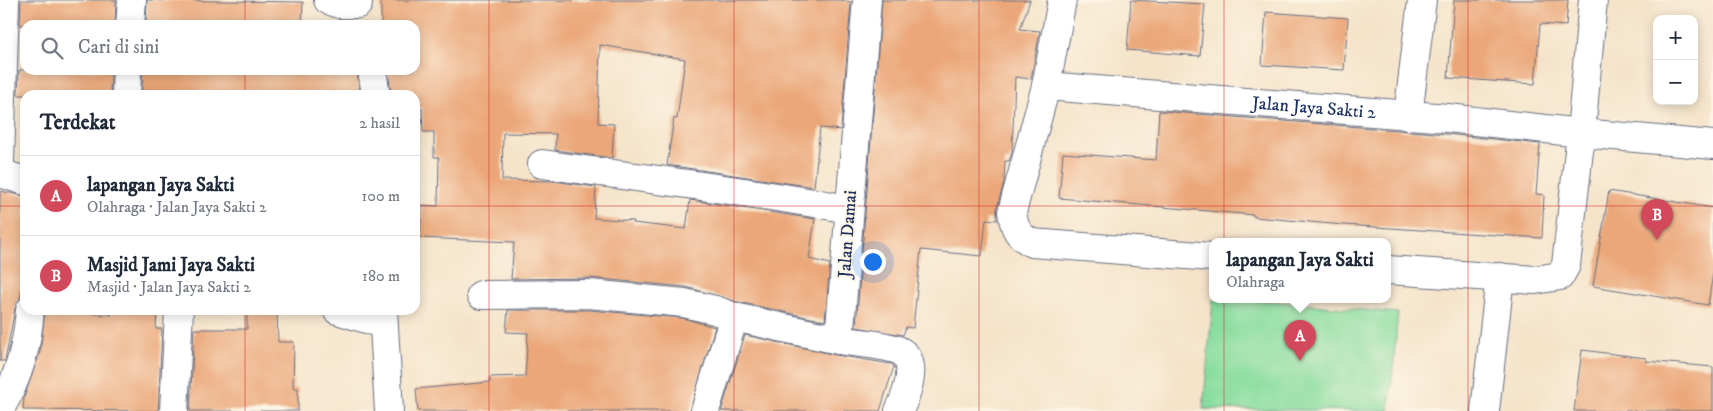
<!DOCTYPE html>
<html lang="id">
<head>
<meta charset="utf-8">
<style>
  body { margin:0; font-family:"IM FELL DW Pica",serif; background:#f6f6f7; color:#1f2937 }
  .controls { position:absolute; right:15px; top:15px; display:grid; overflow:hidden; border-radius:10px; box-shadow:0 2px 12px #0003 }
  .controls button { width:45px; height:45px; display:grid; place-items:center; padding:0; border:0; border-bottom:1px solid #e0e1e3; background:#fff; color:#1f2937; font:25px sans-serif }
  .you { position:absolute; left:872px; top:261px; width:18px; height:18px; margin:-12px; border:4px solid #fff; border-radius:50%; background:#1a73e8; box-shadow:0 0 0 8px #1a73e833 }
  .badge { display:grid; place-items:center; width:32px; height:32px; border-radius:50%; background:#d1495b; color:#fff; font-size:16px; font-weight:700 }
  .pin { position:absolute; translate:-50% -41px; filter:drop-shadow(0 1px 2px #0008) }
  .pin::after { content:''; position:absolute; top:26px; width:18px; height:15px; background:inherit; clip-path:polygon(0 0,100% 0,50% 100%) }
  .popup { position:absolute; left:1209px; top:238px; width:182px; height:65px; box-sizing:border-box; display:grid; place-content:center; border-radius:10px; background:#fff; filter:drop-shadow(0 1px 4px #0005); font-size:16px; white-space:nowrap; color:#747a83 }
  .popup b { font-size:19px; color:#1f2937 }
  .popup::after { content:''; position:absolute; left:50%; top:100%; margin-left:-10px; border:10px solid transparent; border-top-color:#fff }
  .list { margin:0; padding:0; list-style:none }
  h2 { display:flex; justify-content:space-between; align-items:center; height:65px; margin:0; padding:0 20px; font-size:21px }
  h2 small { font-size:16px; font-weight:400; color:#747a83 }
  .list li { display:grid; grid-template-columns:32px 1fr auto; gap:15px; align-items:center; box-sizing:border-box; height:80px; padding:0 20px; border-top:1px solid #e0e1e3 }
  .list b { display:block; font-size:19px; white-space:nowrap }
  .list p { margin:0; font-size:16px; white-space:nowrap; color:#747a83 }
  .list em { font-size:16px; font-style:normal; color:#747a83 }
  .icon { flex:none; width:28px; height:28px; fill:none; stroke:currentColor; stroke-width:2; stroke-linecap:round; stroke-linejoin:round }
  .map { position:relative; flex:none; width:1713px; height:411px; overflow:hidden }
  .search { position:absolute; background:#fff; box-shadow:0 2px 12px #0003; left:20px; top:20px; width:400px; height:55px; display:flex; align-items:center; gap:12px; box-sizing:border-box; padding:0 18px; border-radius:15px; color:#747a83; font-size:19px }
  .panel { position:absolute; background:#fff; box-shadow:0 2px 12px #0003; left:20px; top:90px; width:400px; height:225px; border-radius:15px }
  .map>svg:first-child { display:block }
  .green { fill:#88dd9f; stroke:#52867e }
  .building { fill:#eba779 }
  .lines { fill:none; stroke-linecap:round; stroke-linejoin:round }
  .street-casing { stroke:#676e84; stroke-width:30 }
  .street { stroke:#fff; stroke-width:28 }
  .grid { fill:none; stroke:#d62828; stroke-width:1; stroke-opacity:0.55 }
  .labels { text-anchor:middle; stroke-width:4; stroke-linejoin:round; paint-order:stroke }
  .street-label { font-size:18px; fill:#1b2f5e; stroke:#fcf5e5 }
</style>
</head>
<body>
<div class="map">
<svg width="1713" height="411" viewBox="0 0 1713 411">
  <rect width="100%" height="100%" fill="#fcf5e5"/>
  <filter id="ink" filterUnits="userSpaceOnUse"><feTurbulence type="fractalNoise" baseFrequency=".02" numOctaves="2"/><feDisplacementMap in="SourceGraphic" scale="10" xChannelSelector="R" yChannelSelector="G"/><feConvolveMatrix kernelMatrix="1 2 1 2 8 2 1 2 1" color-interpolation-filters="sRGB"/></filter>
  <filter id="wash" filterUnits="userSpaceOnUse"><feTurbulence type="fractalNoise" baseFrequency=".0096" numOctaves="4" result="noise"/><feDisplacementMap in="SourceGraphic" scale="20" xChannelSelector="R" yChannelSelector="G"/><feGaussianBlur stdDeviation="1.12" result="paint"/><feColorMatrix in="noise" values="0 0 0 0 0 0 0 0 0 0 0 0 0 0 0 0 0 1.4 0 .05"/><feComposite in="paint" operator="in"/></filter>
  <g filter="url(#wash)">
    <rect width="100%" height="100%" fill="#f5e4ca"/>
    <path class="green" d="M1213 300H1260L1398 313 1389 411 1203 409Z"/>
    <g id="blocks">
      <path class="building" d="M21 0H116L115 25H20Z
        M147 0 303 2 302 25H146Z
        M381 0H841L851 2 841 130 820 128 814 187 667 165 674 118 677 119 685 59 600 45 598 123 614 124 612 158 555 150 556 134 503 133 502 180 553 181 596 187 594 218 634 221 633 223 686 229 690 200 815 219 809 259 830 264 825 321 738 302 686 287 590 278 511 279 514 242 420 238 422 205 438 206 439 157H434V132H423L422 108H415V95H391L388 70H415V25H381Z
        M882 0H1030L1020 29 1040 31 1031 79 1015 77 1012 153 1009 161H1005L1004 182 997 208V220L986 219 982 256 921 250 913 328 906 327 903 335 856 327Z
        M1131 0 1205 4 1200 56 1127 50Z
        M1454 0H1568L1566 26 1540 24 1535 84 1448 78Z
        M1266 12 1348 18 1344 70 1262 65Z
        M19 70H111L110 95H18Z
        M143 70H357L360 95H279L193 91V95H142Z
        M1159 111 1446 134 1540 144 1536 194 1544 195 1542 238 1344 225 1254 217V215L1059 198 1063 153 1156 160Z
        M0 191 25 196V266L20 299 15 308 5 361H0Z
        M1609 191 1713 208V273L1708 305 1593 286Z
        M45 310 112 315V310H157L156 329H162L158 411 23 410 24 397 40 352Z
        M247 310H277L278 342H294L293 388H298V411H190L194 329H247Z
        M508 310H588L682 318 715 327 690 411H418L416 389 490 382V377L525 376 528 333 506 332Z
        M745 335 836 355 891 364 894 366 880 411H721Z
        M1582 350 1646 358V361L1713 367V411H1574Z"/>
    </g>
  </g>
  <g filter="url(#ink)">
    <use href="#blocks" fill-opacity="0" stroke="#676e84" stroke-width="1"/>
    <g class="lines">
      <defs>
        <g id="street">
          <path d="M328 0 339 4H358"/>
          <path d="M867 0 839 340C856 343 882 344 898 350 921 359 906 396 899 411"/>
          <path d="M1062 0 1046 86 1012 212C1014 228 1018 236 1032 243L1212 257"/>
          <path d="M130 25 132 0"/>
          <path d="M372 70 376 95"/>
          <path id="s1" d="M1046 86 1448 118 1581 133 1593 0"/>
          <path d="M126 95 127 70"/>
          <path d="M1408 116 1422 0"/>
          <path d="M0 162 5 0"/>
          <path d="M542 164C644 179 747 190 848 209"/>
          <path d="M0 173 25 181"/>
          <path d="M1388 270 1535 280 1560 276 1566 265 1581 133 1713 145"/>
          <path d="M481 295 589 294 684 303 715 310 734 317 839 340"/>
          <path d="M337 310 382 324"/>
          <path d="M383 310 389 411"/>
          <path d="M0 409C19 377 27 347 30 310"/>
          <path d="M174 411 179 310"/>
          <path d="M705 411 734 317"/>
          <path d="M1485 411 1500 277"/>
        </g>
      </defs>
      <use href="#street" class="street-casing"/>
      <use href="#street" class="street"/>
    </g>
  </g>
  <path class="grid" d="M245 0V25M489 0V411M734 0V411M979 0V411M1224 0V411M1468 0V411M245 70V95M0 206H25M415 206H1713M245 310V411"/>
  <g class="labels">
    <g class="street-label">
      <text dy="6" stroke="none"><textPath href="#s1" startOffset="269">Jalan Jaya Sakti 2</textPath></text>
      <text transform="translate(847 234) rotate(-86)" y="6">Jalan Damai</text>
    </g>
  </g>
</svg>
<div class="controls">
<button>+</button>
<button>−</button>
</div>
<div class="you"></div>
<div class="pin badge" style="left:1300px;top:361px">A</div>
<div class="popup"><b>lapangan Jaya Sakti</b>Olahraga</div>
<div class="pin badge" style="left:1657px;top:240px">B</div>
<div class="search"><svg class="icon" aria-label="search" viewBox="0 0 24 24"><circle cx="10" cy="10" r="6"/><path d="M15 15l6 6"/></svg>Cari di sini</div>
<section class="panel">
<h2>Terdekat<small>2 hasil</small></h2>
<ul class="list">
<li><span class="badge">A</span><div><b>lapangan Jaya Sakti</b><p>Olahraga · Jalan Jaya Sakti 2</p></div><em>100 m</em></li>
<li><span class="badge">B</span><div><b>Masjid Jami Jaya Sakti</b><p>Masjid · Jalan Jaya Sakti 2</p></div><em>180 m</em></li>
</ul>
</section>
</div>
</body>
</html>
